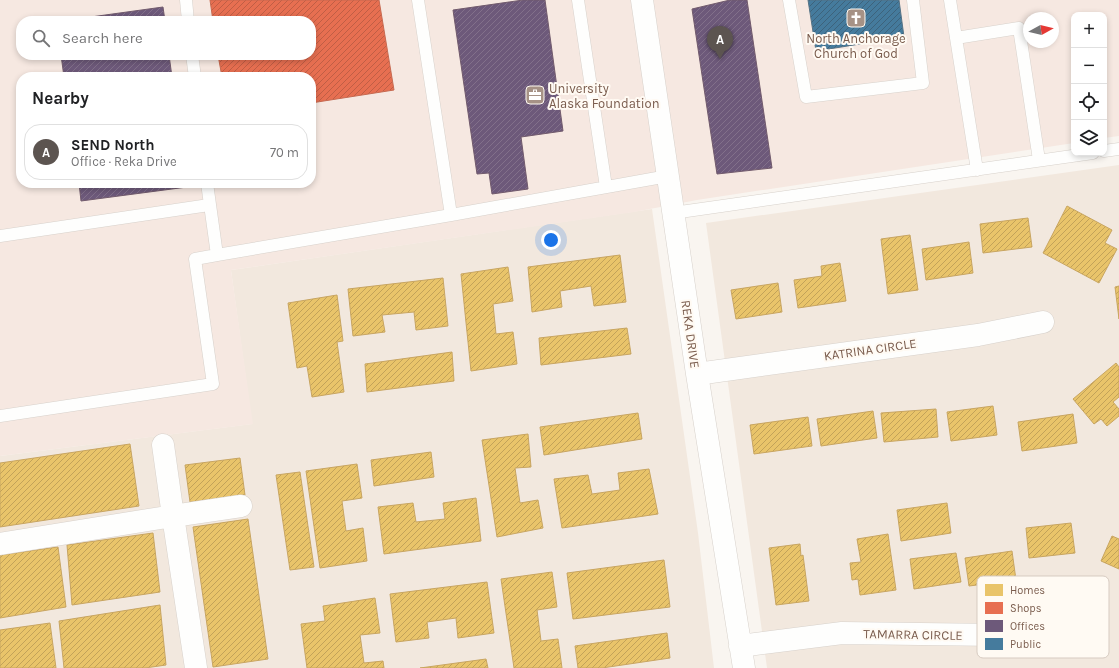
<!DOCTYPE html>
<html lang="en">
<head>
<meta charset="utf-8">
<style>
  body { margin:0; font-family:Karla,sans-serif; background:#f6f6f6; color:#202124 }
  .controls { position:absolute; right:12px; top:12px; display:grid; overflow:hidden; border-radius:8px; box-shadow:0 2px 6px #0003 }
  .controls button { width:36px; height:36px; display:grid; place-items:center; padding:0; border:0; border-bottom:1px solid #e0e0e0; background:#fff; color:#202124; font:20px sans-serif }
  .compass { position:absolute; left:1023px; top:12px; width:36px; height:36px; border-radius:50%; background:#fff; box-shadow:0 2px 6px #0003; rotate:82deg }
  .you { position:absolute; left:551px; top:240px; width:14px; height:14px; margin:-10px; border:3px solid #fff; border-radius:50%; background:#1a73e8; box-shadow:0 0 0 6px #1a73e833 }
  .badge { display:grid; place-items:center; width:26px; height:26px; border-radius:50%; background:#5c5450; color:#fff; font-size:13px; font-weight:700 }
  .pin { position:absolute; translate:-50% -33px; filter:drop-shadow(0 1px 2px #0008) }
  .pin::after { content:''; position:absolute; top:21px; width:14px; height:12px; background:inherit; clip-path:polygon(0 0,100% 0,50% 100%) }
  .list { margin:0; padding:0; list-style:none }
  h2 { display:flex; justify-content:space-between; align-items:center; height:52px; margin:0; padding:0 16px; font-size:17px }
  h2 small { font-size:13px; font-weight:400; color:#757577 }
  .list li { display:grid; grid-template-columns:26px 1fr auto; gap:12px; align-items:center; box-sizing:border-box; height:56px; margin:0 8px 8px; padding:0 8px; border:1px solid #e0e0e0; border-radius:16px }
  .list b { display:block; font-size:15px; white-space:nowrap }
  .list p { margin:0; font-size:13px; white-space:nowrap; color:#757577 }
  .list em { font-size:13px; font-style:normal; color:#757577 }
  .icon { flex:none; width:22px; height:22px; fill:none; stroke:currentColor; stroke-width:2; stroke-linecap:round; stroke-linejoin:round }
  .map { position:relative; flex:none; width:1119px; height:668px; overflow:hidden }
  .search { position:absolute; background:#fff; box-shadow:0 2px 6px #0003; left:16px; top:16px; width:300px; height:44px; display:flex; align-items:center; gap:10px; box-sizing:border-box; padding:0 14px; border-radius:16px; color:#757577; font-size:15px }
  .panel { position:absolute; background:#fff; box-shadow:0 2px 6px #0003; left:16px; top:72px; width:300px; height:116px; border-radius:16px }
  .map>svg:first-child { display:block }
  .residential { fill:#f2e8de }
  .commercial { fill:#f6e8e1; fill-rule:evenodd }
  .homes { fill:url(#homes-hatch); stroke:#c8a561 }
  .shops { fill:url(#shops-hatch); stroke:#c66950 }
  .offices { fill:url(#offices-hatch); stroke:#715a6c }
  .public { fill:url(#public-hatch); stroke:#557285 }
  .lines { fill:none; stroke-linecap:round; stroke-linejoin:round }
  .service-casing { stroke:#d7d1cb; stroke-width:13 }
  .minor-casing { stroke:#d7d1cb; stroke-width:23 }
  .service { stroke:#fefefd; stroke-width:12 }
  .minor { stroke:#fefefd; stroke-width:22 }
  .labels { text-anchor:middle; stroke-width:4; stroke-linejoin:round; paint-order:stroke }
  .poi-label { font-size:13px; fill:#7a5c4d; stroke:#fffaf3 }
  .street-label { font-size:13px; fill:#7a5c4d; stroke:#fffaf3 }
  .key { fill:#fffaf3; stroke:#d7cbc1; stroke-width:1 }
  .key-label { font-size:11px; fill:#7a5c4d }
</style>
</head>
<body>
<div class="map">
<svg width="1119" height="668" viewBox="0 0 1119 668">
  <defs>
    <pattern id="homes-hatch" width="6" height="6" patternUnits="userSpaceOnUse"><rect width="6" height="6" fill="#e9c46a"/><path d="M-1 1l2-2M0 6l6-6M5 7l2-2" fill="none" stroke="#c2a259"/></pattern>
    <pattern id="shops-hatch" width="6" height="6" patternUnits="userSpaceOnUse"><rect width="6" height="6" fill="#e76f51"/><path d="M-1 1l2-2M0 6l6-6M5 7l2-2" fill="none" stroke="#c05e45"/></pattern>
    <pattern id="offices-hatch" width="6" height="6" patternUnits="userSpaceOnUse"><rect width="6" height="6" fill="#6d597a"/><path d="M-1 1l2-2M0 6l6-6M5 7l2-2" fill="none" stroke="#82708a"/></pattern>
    <pattern id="public-hatch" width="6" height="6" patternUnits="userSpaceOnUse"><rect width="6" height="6" fill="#457b9d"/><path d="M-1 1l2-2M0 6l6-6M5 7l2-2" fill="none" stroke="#3d637c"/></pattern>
  </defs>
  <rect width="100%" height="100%" fill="#f9f5f0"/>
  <path class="residential" d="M1119 165V668H767L706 223Z
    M652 209 698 533 714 668H0V456L252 424 231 270Z"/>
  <path class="commercial" d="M0 0H1119V136L1104 138V15H1074V143L697 200 634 212 231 270 253 424 0 456ZM1029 18H1053V42H1029ZM21 21H311V55H21ZM21 77H311V183H21Z"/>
  <path class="homes" d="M1067 206 1112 230 1105 243 1117 249 1099 283 1043 253Z
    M1028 218 1032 247 983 253 980 224Z
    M910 235 918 290 888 294 881 239Z
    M969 242 973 273 926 280 922 249Z
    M620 255 626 302 594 306 591 286 560 291 562 307 532 312 528 267Z
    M840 263 846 301 798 308 794 280 822 276 821 266Z
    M508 267 513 301 493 304 496 334 513 332 517 364 471 371 461 274Z
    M443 278 448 326 416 330 414 312 382 315 385 332 353 336 348 289Z
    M778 283 782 312 736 319 731 290Z
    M1119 286V319L1115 287Z
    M337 295 343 341 337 342 344 392 312 397 307 366 297 368 288 303Z
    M627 328 631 354 541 365 539 338Z
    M452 352 454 381 367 392 365 364Z
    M1116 363 1119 367V397L1113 402 1119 409V416L1107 426 1101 419 1094 424 1073 399Z
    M993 406 997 435 951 441 947 412Z
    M936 409 938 437 884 442 881 413Z
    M873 411 877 438 821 446 817 419Z
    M638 413 642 439 544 455 540 427Z
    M1073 414 1077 443 1022 451 1018 422Z
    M808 417 812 446 754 454 750 425Z
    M528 434 531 467 515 468 520 503 538 500 543 528 497 537 482 440Z
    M130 444 139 506 0 527V463Z
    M431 452 434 477 374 486 371 460Z
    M240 458 245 495 190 502 185 465Z
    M357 464 362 498 342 501 346 531 363 528 367 561 320 568 306 471Z
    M649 469 658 514 562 528 554 479 588 475 592 494 620 490 618 473Z
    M300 472 314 567 290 570 276 475Z
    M476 498 481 541 384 554 378 507 413 503 416 522 445 519 443 503Z
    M947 503 951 533 901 541 897 510Z
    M248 519 268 659 213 667 193 527Z
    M1071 523 1075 553 1029 558 1026 528Z
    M153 533 160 592 72 605 67 545Z
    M888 534 896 590 860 595 858 579 852 580 850 563 861 562 857 539Z
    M1112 536 1119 539V569L1101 561Z
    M800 544 801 556 803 555 809 601 776 605 769 548Z
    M58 547 66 607 0 618V555Z
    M1012 551 1016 580 969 586 965 558Z
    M956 553 961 582 914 589 910 559Z
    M664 560 670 607 573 619 567 573Z
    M552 572 557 607 537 610 541 641 558 639 562 668H514L501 579Z
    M487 582 494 633 458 638 456 618 427 622 429 638 396 642 390 594Z
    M375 598 380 633 360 635 364 663 383 661 384 668H307L301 624 325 621 323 606Z
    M160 605 166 665 145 668H64L59 621Z
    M50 623 56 668H0V630Z
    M667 633 670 658 602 668H578L575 646Z
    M486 659 488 668H420Z"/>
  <path class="shops" d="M210 0H379L394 90 311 103V77H222L218 55H311V21H213Z"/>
  <path class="offices" d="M523 0H545L563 131 521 137 528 189 492 194 489 173 477 174 453 10Z
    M730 0H747L772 168 717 174 692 9Z
    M163 7 165 21H62Z
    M61 55H169L172 77H64Z
    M79 183H187V187L81 201Z"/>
  <path class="public" d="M808 0H899L904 37 816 51Z"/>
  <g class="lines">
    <defs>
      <path id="service" d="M186 0 188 21
        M578 0 606 187
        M789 0 806 97 923 83 913 0
        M950 0 977 170
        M956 38 1019 28 1039 160
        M192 55 195 77
        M1104 151 1119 149
        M673 213 1093 153
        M451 215 668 176
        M0 236 209 205
        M217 255 451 215 418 0
        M0 416 213 384 195 259 217 255 207 183"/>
      <path id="minor" d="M642 0 697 374 744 668
        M697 374 978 335 1043 322
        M163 445 173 516 241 506
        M0 544 173 516 196 668
        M740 646 842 633 1087 636"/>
    </defs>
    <use href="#service" class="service-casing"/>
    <use href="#minor" class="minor-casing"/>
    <use href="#service" class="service"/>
    <use href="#minor" class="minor"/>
  </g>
  <defs>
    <symbol id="church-square" viewBox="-11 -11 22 22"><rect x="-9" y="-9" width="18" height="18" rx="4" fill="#a69286" stroke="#fffaf3"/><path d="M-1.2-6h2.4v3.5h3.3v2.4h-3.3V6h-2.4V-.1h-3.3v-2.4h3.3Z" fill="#fff"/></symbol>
    <symbol id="office-square" viewBox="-11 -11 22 22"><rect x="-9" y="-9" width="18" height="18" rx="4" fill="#a69286" stroke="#fffaf3"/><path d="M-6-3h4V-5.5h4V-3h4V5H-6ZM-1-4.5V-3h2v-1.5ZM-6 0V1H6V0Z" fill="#fff"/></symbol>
  </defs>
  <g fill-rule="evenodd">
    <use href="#church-square" x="845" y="7" width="22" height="22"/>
    <use href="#office-square" x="524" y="84" width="22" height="22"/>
  </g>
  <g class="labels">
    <g class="poi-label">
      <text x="856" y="43">North Anchorage<tspan x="856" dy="15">Church of God</tspan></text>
      <text x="549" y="93" text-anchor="start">University<tspan x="549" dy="15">Alaska Foundation</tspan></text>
    </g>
    <g class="street-label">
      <text transform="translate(691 334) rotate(82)" y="5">REKA DRIVE</text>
      <text transform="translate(870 349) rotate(-8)" y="5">KATRINA CIRCLE</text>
      <text transform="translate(913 634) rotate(1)" y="5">TAMARRA CIRCLE</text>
    </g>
  </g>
  <rect x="977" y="576" width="132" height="82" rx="6" class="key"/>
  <rect x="985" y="584" width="18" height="12" fill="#e9c46a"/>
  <rect x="985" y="602" width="18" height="12" fill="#e76f51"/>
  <rect x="985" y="620" width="18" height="12" fill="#6d597a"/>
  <rect x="985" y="638" width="18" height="12" fill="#457b9d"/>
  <g class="key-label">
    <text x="1010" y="594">Homes</text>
    <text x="1010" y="612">Shops</text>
    <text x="1010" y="630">Offices</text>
    <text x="1010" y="648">Public</text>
  </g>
</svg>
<div class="controls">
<button>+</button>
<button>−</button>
<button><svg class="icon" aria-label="locate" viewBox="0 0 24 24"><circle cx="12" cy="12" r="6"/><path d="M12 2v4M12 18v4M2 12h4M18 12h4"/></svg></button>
<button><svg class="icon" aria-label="layers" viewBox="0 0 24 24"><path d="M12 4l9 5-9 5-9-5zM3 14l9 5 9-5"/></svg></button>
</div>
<svg class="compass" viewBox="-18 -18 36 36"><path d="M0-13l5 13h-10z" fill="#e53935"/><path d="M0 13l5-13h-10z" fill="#757577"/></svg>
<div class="you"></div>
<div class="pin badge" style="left:720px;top:59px">A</div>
<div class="search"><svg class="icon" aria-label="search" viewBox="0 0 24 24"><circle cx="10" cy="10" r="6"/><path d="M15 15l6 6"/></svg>Search here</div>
<section class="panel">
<h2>Nearby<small></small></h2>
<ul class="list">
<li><span class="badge">A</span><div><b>SEND North</b><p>Office · Reka Drive</p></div><em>70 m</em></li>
</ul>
</section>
</div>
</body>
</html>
